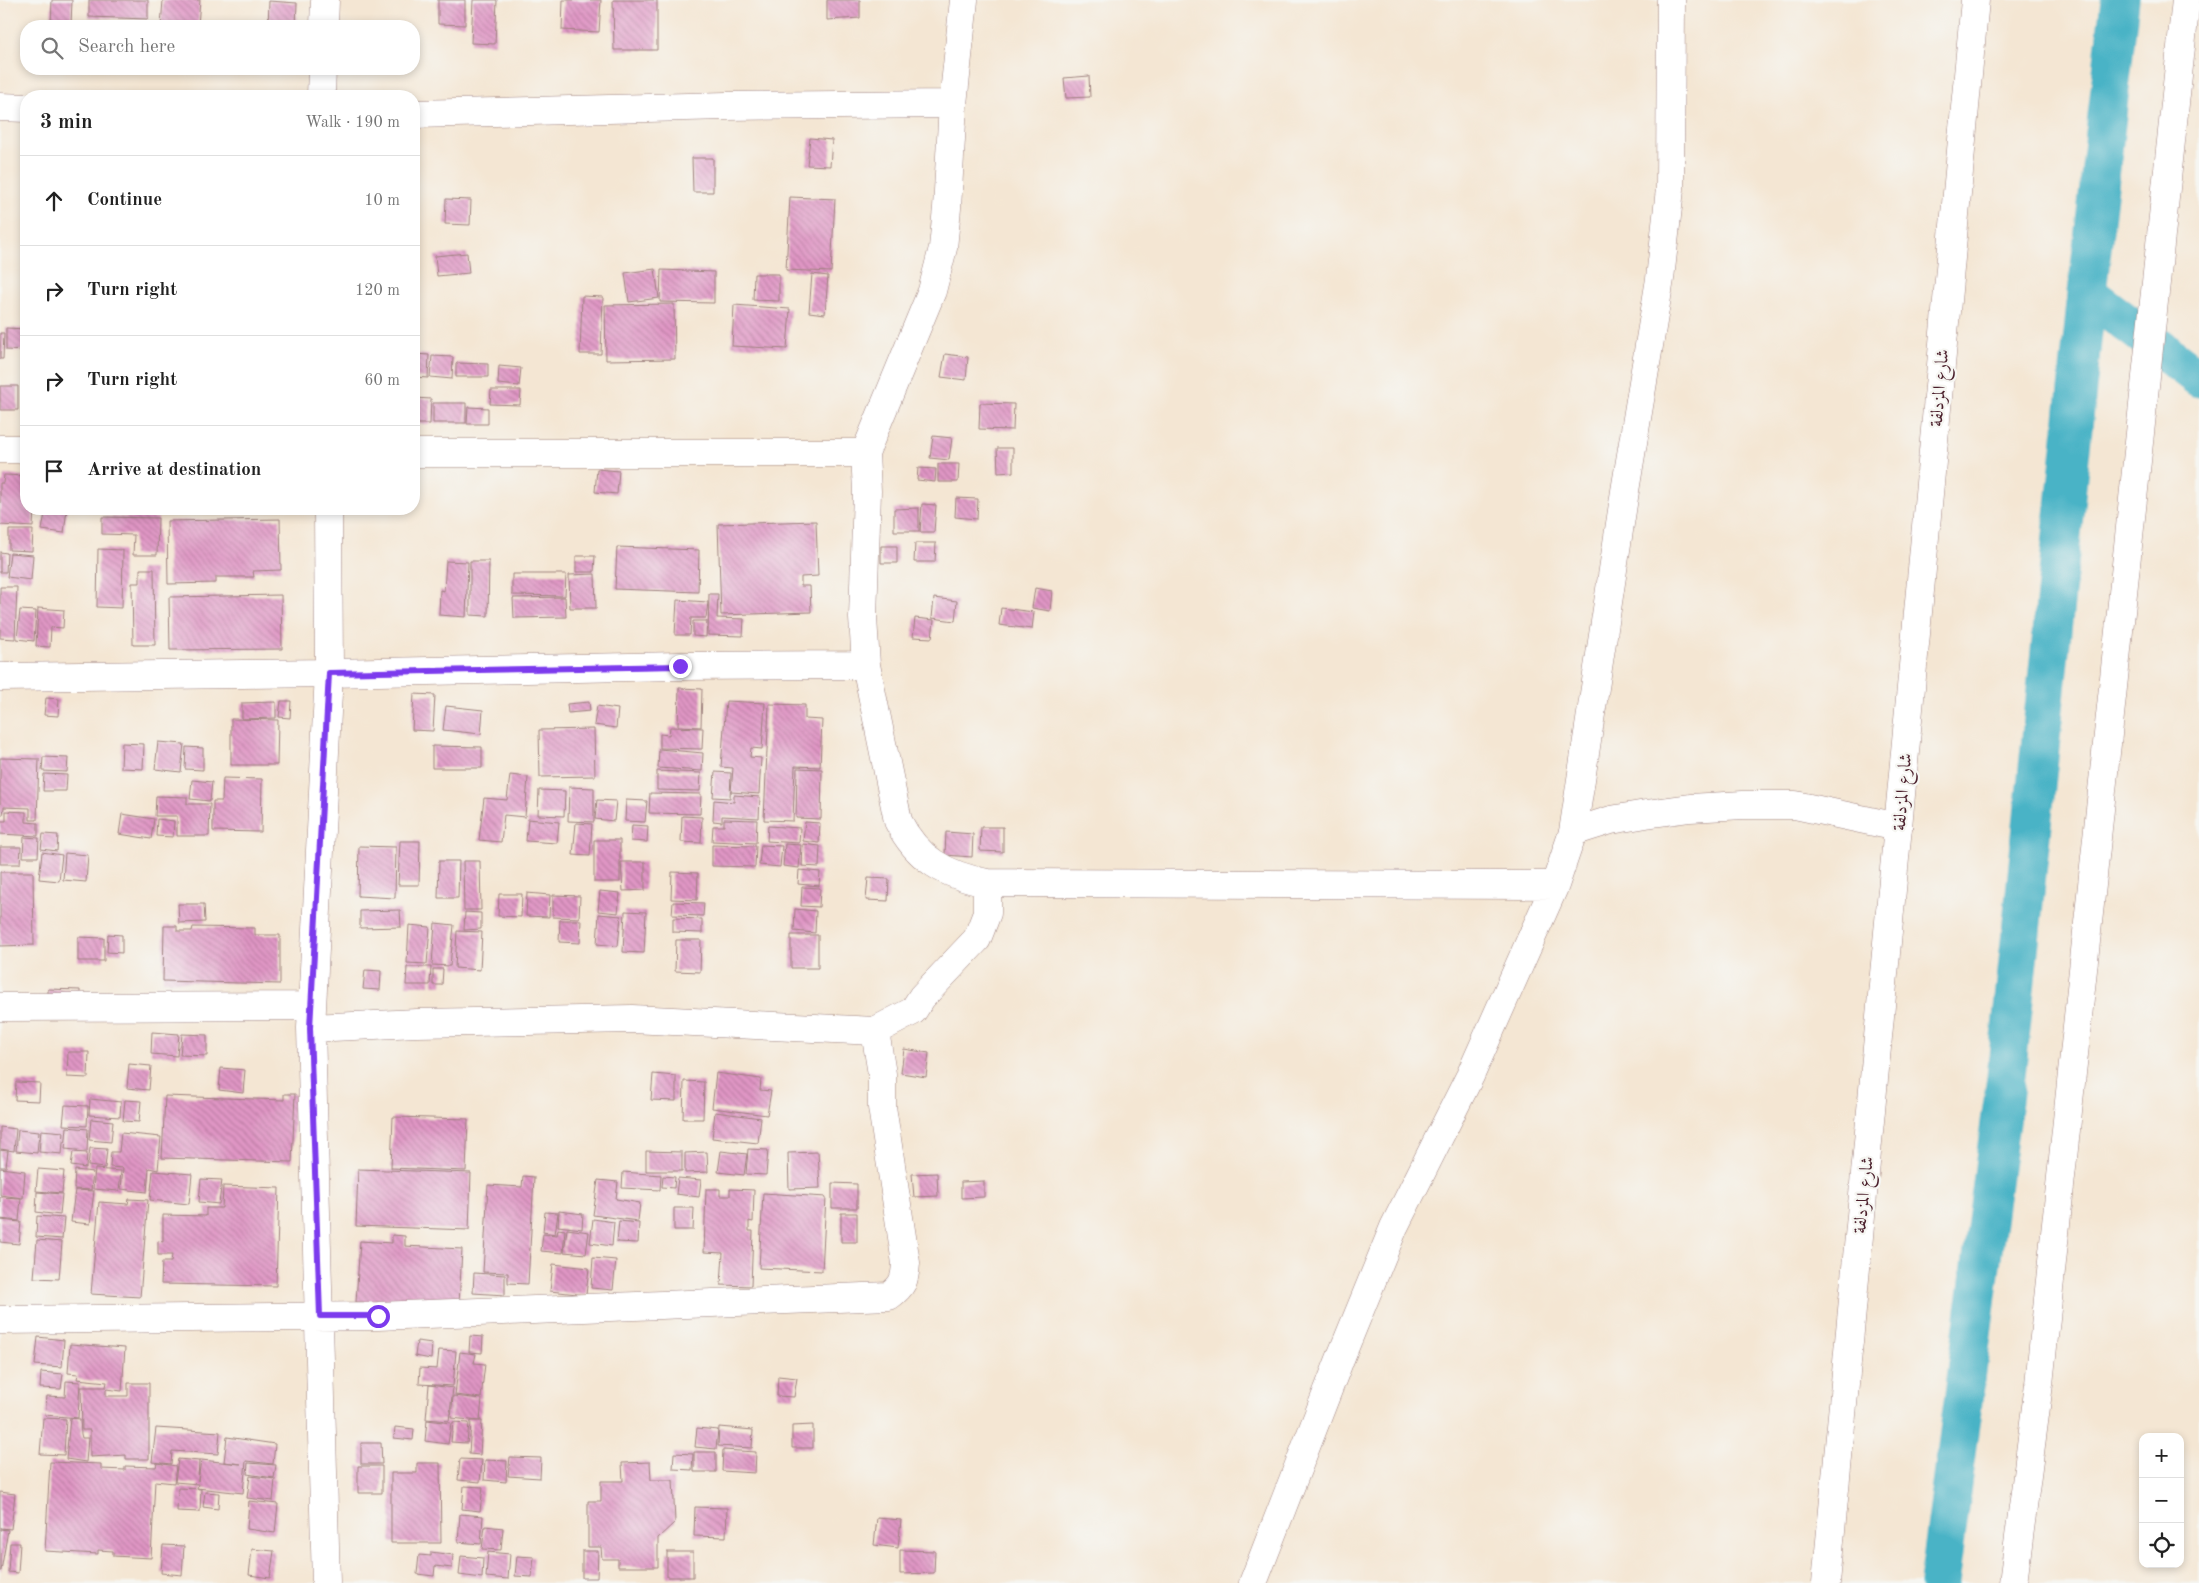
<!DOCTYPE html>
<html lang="en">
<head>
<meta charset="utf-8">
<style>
  body { margin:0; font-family:"Old Standard TT",Amiri,serif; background:#f2f2f2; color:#222 }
  .controls { position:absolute; right:15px; bottom:15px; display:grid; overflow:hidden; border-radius:10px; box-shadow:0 2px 8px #0003 }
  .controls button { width:45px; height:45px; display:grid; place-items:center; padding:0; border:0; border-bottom:1px solid #e0e0e0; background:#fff; color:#222; font:25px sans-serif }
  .stop { position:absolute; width:15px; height:15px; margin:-11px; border:4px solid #7c3aed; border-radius:50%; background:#fff }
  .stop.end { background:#7c3aed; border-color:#fff; box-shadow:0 1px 5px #0008 }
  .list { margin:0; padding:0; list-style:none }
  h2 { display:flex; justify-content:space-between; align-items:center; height:65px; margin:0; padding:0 20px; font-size:21px }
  h2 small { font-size:16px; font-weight:400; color:#767676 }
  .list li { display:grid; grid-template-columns:32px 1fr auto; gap:15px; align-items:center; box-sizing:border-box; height:90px; padding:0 20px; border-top:1px solid #e0e0e0 }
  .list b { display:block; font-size:19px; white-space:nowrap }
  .list em { font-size:16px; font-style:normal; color:#767676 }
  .icon { flex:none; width:28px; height:28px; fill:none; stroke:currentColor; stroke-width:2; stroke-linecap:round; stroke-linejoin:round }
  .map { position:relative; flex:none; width:2199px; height:1583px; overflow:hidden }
  .search { position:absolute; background:#fff; box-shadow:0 2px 8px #0003; left:20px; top:20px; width:400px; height:55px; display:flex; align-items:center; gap:12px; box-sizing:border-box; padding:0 18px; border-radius:20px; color:#767676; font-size:19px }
  .panel { position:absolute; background:#fff; box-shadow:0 2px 8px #0003; left:20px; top:90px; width:400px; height:425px; border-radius:20px }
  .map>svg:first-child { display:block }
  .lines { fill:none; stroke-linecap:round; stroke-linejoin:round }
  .canal { stroke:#48b3c6; stroke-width:39 }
  .building { fill:url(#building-back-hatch) }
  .street-casing { stroke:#9f827f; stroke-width:29 }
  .secondary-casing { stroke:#9f827f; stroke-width:29 }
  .street { stroke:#fff; stroke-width:28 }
  .secondary { stroke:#fff; stroke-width:28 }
  .route { stroke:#7c3aed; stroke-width:6 }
  .labels { text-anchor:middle; stroke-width:4.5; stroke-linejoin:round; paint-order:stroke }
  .street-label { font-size:18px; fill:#4a1f2b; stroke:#f6f6f2 }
</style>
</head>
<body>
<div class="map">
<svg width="2199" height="1583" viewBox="0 0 2199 1583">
  <defs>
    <pattern id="building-back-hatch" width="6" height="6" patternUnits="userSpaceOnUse" patternTransform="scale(1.25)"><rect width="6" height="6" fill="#e096c5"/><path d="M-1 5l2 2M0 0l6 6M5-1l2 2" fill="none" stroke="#b87aa0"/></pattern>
  </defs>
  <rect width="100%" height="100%" fill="#f6f6f2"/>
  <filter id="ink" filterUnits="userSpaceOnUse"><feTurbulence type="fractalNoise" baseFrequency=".02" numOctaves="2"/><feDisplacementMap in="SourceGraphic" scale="10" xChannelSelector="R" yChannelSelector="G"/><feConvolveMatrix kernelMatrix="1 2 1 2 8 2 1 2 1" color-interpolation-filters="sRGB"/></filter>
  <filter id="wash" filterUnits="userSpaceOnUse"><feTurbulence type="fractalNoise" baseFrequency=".0096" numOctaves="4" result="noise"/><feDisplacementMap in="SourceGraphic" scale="20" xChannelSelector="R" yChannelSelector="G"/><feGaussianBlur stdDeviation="1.12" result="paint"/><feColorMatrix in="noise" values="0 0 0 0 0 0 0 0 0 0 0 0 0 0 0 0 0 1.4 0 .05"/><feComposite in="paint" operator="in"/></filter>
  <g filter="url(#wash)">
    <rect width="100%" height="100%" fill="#f4e6d3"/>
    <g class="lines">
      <path class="canal" d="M2087 293 2199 378
        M1939 1583 2006 1077 2087 293 2120 0"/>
    </g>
    <g id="blocks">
      <path class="building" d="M52 0H72L71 25 51 24Z
        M89 0H148V19L89 17Z
        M163 0H200L198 26H161Z
        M438 0H465V25L438 24Z
        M473 0H497L495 44 471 43Z
        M563 0H601L599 32 562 30Z
        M613 0H657V50H614Z
        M827 0H860V18L827 20Z
        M269 1 297 3 296 26H268Z
        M1089 76 1090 97 1066 98 1064 78Z
        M810 138 832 140 830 166 807 165Z
        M692 158H713V192H693Z
        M790 197 835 199 831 272 786 270Z
        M446 199 471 200 470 225 445 224Z
        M467 253 469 273 437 276 435 256Z
        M655 269 659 298 629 302 625 273Z
        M661 270 714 272V303L660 302Z
        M754 274H779V301L753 300Z
        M812 274 828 276 825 314 809 312Z
        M582 296 603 297 601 354H580Z
        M674 304 675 359 606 360 605 305Z
        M734 305 790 309 787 349 732 346Z
        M6 328 26 329V351L6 350Z
        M0 333H4L3 359H0Z
        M414 354 429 355 428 378 414 377Z
        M945 354 968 357 966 380 941 377Z
        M432 356 453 357 452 379 430 377Z
        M456 363 488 364V377H456Z
        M499 366 521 368 519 386 498 384Z
        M0 386H18V410H0Z
        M491 390H521L520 405 490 404Z
        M414 398 431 399 430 424H414Z
        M433 403H466V423H433Z
        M980 403 1014 404 1013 430 979 429Z
        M468 407 488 408V424H467Z
        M933 436 952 438 949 460 930 458Z
        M997 448H1013V472L998 473Z
        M938 464H959L958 482H938Z
        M918 468 936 469 935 482 917 480Z
        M597 469 619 471 617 494 595 492Z
        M4 475 26 476V509H34L33 527 0 525V483H3Z
        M956 498 978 499 977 519 955 517Z
        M922 504 936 505 934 532H920Z
        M919 508V531H894V509Z
        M36 509H67L64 533 42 530 45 513H36Z
        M116 509H158V513L116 511Z
        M102 517 158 518 157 555H133L134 535 102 534Z
        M280 519 281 570 253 571 254 577H216V583L168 584 167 521Z
        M816 521 818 576 801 577V586H810L811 612 721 615 718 524Z
        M9 530H33L32 551 9 550Z
        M915 543H936L935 562H914Z
        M881 546H897V563H881Z
        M617 547 699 550 698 592 615 589Z
        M98 549 123 550 122 608 97 607Z
        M0 552 7 553 6 572H0Z
        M10 553 33 555 31 580 7 577Z
        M576 556H595L594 572H576Z
        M446 561 468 562 466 617 439 615 440 590 444 591Z
        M470 561H489L488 616 470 615Z
        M140 569H154L155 645H133L132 583H140Z
        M512 574H566L565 596 512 595Z
        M595 574 596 608H570L569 575Z
        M0 587H17L15 639 0 638Z
        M1035 588 1052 591 1050 611 1032 608Z
        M709 594H718L717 618 744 619 743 636 708 635Z
        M281 595 282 649 170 650 169 597Z
        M565 597 566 617 514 618 513 598Z
        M934 598 957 601 955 621 932 618Z
        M677 600 708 602 706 618H691L690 635H675Z
        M38 608 64 610 63 628 51 627 50 647 36 646Z
        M1001 608 1034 612 1032 629 999 625Z
        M20 610 36 611 34 641 17 639Z
        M915 618 934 620 932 638 913 637Z
        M693 621H707L706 637 693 636Z
        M679 688 702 689 701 727 678 726Z
        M414 694 435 695 433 731 412 730Z
        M46 698 59 699 58 716 44 715Z
        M281 701H291L290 718 279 717Z
        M726 701 765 703 762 749 751 748 750 757 761 758 759 794 731 792 733 768 721 767Z
        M276 702V718L242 719V703Z
        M589 702 590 711 568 713 567 704Z
        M769 704 805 705V719L822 720 820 767 795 766 793 821 764 820Z
        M446 706 483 710 481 734 443 730Z
        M597 706 618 709 616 728 594 725Z
        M231 719 278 720 277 765H231Z
        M670 727 703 728 702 749 660 748V734L669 735Z
        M594 729 595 776 540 777 539 730Z
        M158 742 184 744 181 772 155 769Z
        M122 743 144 744 143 769 121 768Z
        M432 746 482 747V768H432Z
        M186 747 203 748V770L185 769Z
        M659 749 703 753 702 771 658 768Z
        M43 757 68 758 67 772 42 771Z
        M0 758 39 759 37 820H30V808L4 807 3 815H0Z
        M797 768 822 769 821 819 796 818Z
        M657 771 701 773 700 791 657 790Z
        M715 772 731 773 730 798 713 797Z
        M44 774 67 775 66 791H43Z
        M510 775 528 777 525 817 504 815 501 842 479 840 484 798 507 800Z
        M223 778 262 779 261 832 213 831V801H222Z
        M192 780 212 782 210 801 190 799Z
        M569 787 594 788V822L568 821Z
        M539 790 565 791 564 816 538 815Z
        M650 793 701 794 700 814 649 813Z
        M734 795 760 797 759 818 722 816V822L713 821 714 800 734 802Z
        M156 796 187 797V804H210L209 836H177V816H155Z
        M597 800 616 801 614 821 595 819Z
        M626 800 647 801 645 822 625 821Z
        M6 811 26 812V822L38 823V836L0 834V821H6Z
        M122 814 154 819 151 839 119 834Z
        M682 816 702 817 701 843 681 842Z
        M157 819 174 821 173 837 156 836Z
        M528 819 559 822 557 843 526 841Z
        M724 819 757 820 756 843 712 841 713 826H724Z
        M805 822 820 823 819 843 803 841Z
        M576 823 592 824 590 856 573 855Z
        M632 825 648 826 647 842 631 841Z
        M768 826 800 828 799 843 767 841Z
        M981 827H1003V852L980 851Z
        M946 832 973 834 972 857 945 855Z
        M43 834 58 835 57 851 41 849Z
        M24 837 39 838 38 857H23Z
        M594 840H620V882H594Z
        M400 841H420L419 885H398Z
        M785 844 801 845 799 868 783 866Z
        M803 844 820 846 819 867 802 866Z
        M712 845 756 846 755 867 712 866Z
        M761 845 782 846 780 867 759 865Z
        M359 846 396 847 395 898 358 896Z
        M0 847H21L20 864H0Z
        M42 852 62 855 59 881 39 879Z
        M65 853 88 855 86 882 63 880Z
        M439 861H459L458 898H438Z
        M463 861H480L481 910H464Z
        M621 862H645V890L623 891Z
        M799 870 820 872 819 886 798 884Z
        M0 872H33L34 945 0 946Z
        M672 872 698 873 697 900 671 899Z
        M868 878 889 879 888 901 866 900Z
        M802 887 820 888 819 907 801 906Z
        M600 891 620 893 618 913 598 911Z
        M527 893 550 895 549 917 526 916Z
        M499 894H522L521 917 498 916Z
        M553 895 580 896 579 918 553 917Z
        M673 902 704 903 703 916 672 915Z
        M178 904H204L205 922 179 923Z
        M795 909 816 911 815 933 794 931Z
        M400 910 401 927 360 928V911Z
        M625 911 646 912 644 953 623 952Z
        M465 912 481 913V929L464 930Z
        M599 914 621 916 618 946 597 944Z
        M673 918 702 919V933L673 932Z
        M560 920H581L580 943 559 942Z
        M435 923 454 925 450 966 432 965Z
        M409 925 430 927 427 964 407 963Z
        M164 926H177V931H192L193 927 255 928V935H280V984L163 981Z
        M457 931 482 932 480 970 455 968Z
        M108 934 122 935V953L107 952Z
        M791 935H818V968H791Z
        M78 937 104 938V961H78Z
        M676 940H701L700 972 675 971Z
        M407 967H431L430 985H406Z
        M433 969H443L442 985H433Z
        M365 970 381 971 380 990 363 989Z
        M48 989 80 990V1002L48 1001Z
        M152 1032 179 1034 177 1056 151 1054Z
        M182 1034 207 1035V1056L180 1055Z
        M904 1049 929 1053 926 1077 901 1073Z
        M68 1052H89L88 1078 67 1077Z
        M129 1064 151 1066 149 1090 127 1088Z
        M221 1068 245 1070 243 1093 219 1090Z
        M716 1073 761 1079 760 1090 771 1091 767 1115 712 1108Z
        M653 1074 676 1076V1101L651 1100Z
        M684 1081 704 1082 703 1119H683Z
        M16 1082 40 1083 39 1101 15 1100Z
        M284 1094H295L292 1162 162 1158 165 1096 284 1100Z
        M90 1099 121 1102 120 1117 89 1115Z
        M125 1100 141 1101 139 1122 123 1121Z
        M65 1105 88 1106 87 1126 63 1125Z
        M715 1112 761 1118 758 1143 712 1138Z
        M393 1117 468 1119 466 1171 391 1168Z
        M91 1119 113 1121 111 1142 89 1140Z
        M0 1127 16 1129 14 1151 0 1149Z
        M67 1127 88 1129 87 1151 65 1149Z
        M18 1130 39 1132 37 1153 16 1151Z
        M41 1130 64 1132 62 1154 39 1152Z
        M121 1133 161 1137 158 1170 149 1168 147 1192 121 1189 123 1168 110 1167 111 1152H119Z
        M90 1148 107 1149 105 1168 88 1166Z
        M748 1149 768 1150 766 1175 746 1174Z
        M0 1150 8 1151 6 1167H0Z
        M646 1151 682 1152V1171H646Z
        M721 1151 747 1154 744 1175 718 1172Z
        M73 1152 87 1153 86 1168 71 1166Z
        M707 1152 708 1172 685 1173V1153Z
        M818 1152 820 1188 789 1189 788 1153Z
        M0 1168 25 1171 23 1198 0 1195Z
        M38 1169 64 1171 62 1193 36 1191Z
        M95 1169 121 1171 119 1191 93 1189Z
        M358 1169 471 1173 469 1230 356 1226Z
        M75 1170 93 1172 91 1190 74 1189Z
        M153 1171 192 1174 189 1204 150 1200Z
        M623 1172 661 1175 660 1190 622 1188Z
        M937 1173 938 1196 914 1197 912 1174Z
        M523 1176 534 1177 528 1284 508 1283V1273L483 1272 488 1185 522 1187Z
        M663 1176 675 1177 674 1188 662 1187Z
        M678 1178 701 1180 699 1197 676 1194Z
        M201 1179 222 1180 219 1204 199 1202Z
        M598 1180 618 1182 616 1199 640 1203 638 1221 593 1215Z
        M984 1181V1197L961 1198V1182Z
        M832 1183 857 1184V1208H832Z
        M223 1186 279 1188 276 1286 161 1284 162 1262H171L172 1255H158V1241L163 1242V1215L206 1216V1208H222Z
        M706 1189H720V1196H730V1189L754 1190 753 1222 749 1221V1231H753L751 1286 721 1285 723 1253 704 1252Z
        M75 1190 94 1191 90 1224 71 1222Z
        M37 1192 62 1194 60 1215 36 1212Z
        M763 1193 826 1197 822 1271 759 1268Z
        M0 1197 21 1198 19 1221 0 1219Z
        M129 1199 148 1200 140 1297 91 1294 99 1202 128 1204Z
        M674 1208H694L693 1230H674Z
        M559 1211 583 1214 582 1229 558 1226Z
        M545 1212 558 1213 555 1234 543 1232Z
        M841 1213H857V1242H841Z
        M37 1216 64 1218 62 1239 36 1237Z
        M593 1219 614 1222 612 1246 590 1243Z
        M0 1220 21 1222 19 1244 0 1242Z
        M619 1221 639 1223 638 1243 617 1242Z
        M558 1229 565 1230 563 1253 541 1251 543 1234 557 1235Z
        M567 1229 589 1232 586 1254 564 1252Z
        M392 1235 405 1236V1246L462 1249 459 1305 356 1302 360 1241 392 1243Z
        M37 1240 62 1242 59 1279 34 1278Z
        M593 1258 616 1260 613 1290 591 1288Z
        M553 1264 589 1268 586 1295 550 1291Z
        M474 1273 505 1275V1295L473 1293Z
        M470 1336 483 1337 482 1353 469 1352Z
        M38 1337 64 1340 62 1367 35 1365Z
        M417 1341 432 1343 431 1359 415 1356Z
        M70 1344 125 1348 122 1391 106 1389V1396H128V1383H149V1459H126V1455L90 1457V1430H82L81 1387H106L107 1382 77 1379 78 1374 68 1373Z
        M439 1350 456 1351 453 1386 419 1384 420 1368 437 1369Z
        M460 1352 476 1354 474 1363 485 1364 481 1398 455 1395Z
        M41 1372 63 1374 61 1389 40 1388Z
        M778 1376 797 1378 794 1397 777 1396Z
        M66 1381 80 1382 78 1418 45 1415 47 1396 65 1397Z
        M429 1385 453 1388 449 1421 426 1419Z
        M453 1396 482 1399 480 1421 451 1418Z
        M43 1418 66 1419 64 1455 40 1454Z
        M70 1418 80 1419 81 1434 82 1438H88L86 1462 66 1459Z
        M427 1420 451 1423 448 1444 425 1441Z
        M471 1421H482L480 1455 469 1454Z
        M453 1422 469 1423 467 1443 451 1442Z
        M813 1425V1448H792V1426Z
        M395 1427 414 1429 413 1440 394 1438Z
        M719 1427 753 1430 752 1448 718 1446Z
        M156 1428 220 1432 218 1454 172 1451 171 1464 152 1462Z
        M697 1428 718 1430 716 1449 695 1447Z
        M227 1437 275 1444 273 1464 246 1461 243 1493 197 1488 198 1484 175 1482 178 1459 199 1461 198 1481 201 1460 241 1464 224 1462Z
        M361 1443H381L382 1464H361Z
        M723 1450 756 1452 755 1473 722 1471Z
        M694 1452H716V1472H694Z
        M674 1453 693 1454 692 1470 673 1469Z
        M510 1457 541 1458 540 1478 508 1476Z
        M460 1459 482 1460 480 1482 458 1480Z
        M485 1460 507 1461 506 1482 484 1480Z
        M50 1462 101 1464V1469L125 1470V1466L156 1467 157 1463 176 1466 174 1483 155 1481 151 1558 113 1556V1551L98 1550V1554L45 1551Z
        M650 1462 651 1480H673L675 1522 658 1538V1567H618V1559H602L601 1547H588V1501H601V1481H623L622 1463Z
        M248 1463 276 1465 274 1478 247 1474Z
        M417 1463H440L441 1543H391V1473H417Z
        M358 1466H382V1493H358Z
        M250 1476 275 1479 273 1501 247 1498Z
        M464 1486 483 1487 480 1511 462 1509Z
        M178 1488 201 1489 200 1512 177 1511Z
        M0 1492 15 1494 11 1529 0 1528Z
        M205 1492 219 1493 218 1509 203 1507Z
        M249 1501 278 1504 275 1533 247 1529Z
        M695 1507 727 1508 726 1537 694 1536Z
        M460 1514 483 1516 481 1544 458 1542Z
        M877 1518 901 1520 898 1548 874 1545Z
        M485 1526 503 1528 501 1550 482 1549Z
        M0 1529 8 1530 1 1571H0Z
        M10 1543H20L18 1573 8 1572Z
        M163 1545 184 1546 182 1575 161 1573Z
        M252 1549 274 1551 270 1578 249 1575Z
        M900 1550 935 1551 934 1573 900 1574Z
        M582 1551H598L597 1578H582Z
        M431 1552 453 1555 452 1568 435 1566 434 1576 417 1574 419 1555 431 1556Z
        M488 1552 510 1554 508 1579 486 1577Z
        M667 1552H693V1577H667Z
        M461 1556 483 1558 482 1578 459 1575Z
        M517 1556 534 1557 532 1577 515 1576Z"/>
    </g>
  </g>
  <g filter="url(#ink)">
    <use href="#blocks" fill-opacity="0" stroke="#9f827f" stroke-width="1"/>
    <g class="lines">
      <defs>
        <path id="street" d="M964 0 953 104 947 208 943 248 932 291 865 453 867 491 863 618 866 665 898 821C917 859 945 875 987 883L1555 885
          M324 26 325 0
          M321 96 322 69
          M0 107 26 108
          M414 114 726 106 953 104
          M0 449H26
          M414 453H865
          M0 677 329 673 680 666 866 665
          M1573 832 1611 820 1646 814 1690 808 1743 805H1795L1898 827
          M0 1007 311 1006
          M311 1028 417 1023 632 1019 875 1031
          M0 1320 378 1316 889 1296C903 1286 905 1280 906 1263L882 1107V1074L875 1031 913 1011 922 997 977 939 987 913V883
          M326 1583 311 1028 329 673 328 509
          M1253 1583 1342 1354 1394 1227 1470 1076 1555 885 1573 832 1625 491 1660 279 1670 189 1671 0
          M2013 1583 2039 1384 2186 0"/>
        <path id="secondary" d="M1826 1583 1898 827 1975 0"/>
      </defs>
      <use href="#street" class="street-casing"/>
      <use href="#secondary" class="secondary-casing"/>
      <use href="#street" class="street"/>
      <use href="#secondary" class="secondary"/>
    </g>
  </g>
  <g class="lines" filter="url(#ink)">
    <path class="route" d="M378 1316H320L310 1028 329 673 680 666"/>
  </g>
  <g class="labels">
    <g class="street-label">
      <text transform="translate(1939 388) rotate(-85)" y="6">شارع المزدلفة</text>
      <text transform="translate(1902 792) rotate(-85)" y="6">شارع المزدلفة</text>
      <text transform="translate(1863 1195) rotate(-84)" y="6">شارع المزدلفة</text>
    </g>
  </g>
</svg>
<div class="controls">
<button>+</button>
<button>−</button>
<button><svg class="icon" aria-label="locate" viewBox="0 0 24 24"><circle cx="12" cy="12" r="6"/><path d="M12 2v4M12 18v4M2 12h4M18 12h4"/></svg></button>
</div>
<div class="stop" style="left:378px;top:1316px"></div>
<div class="stop end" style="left:680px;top:666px"></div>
<div class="search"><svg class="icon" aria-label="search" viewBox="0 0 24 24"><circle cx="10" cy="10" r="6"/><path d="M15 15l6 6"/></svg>Search here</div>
<section class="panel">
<h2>3 min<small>Walk · 190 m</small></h2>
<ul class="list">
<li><svg class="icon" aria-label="ahead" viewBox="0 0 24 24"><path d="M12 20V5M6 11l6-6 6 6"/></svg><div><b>Continue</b></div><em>10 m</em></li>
<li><svg class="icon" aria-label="right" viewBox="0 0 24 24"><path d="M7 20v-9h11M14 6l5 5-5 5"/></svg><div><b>Turn right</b></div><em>120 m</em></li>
<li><svg class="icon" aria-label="right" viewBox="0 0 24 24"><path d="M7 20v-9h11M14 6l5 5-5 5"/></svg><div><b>Turn right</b></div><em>60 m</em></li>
<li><svg class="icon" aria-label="arrive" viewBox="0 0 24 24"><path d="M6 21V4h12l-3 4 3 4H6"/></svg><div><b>Arrive at destination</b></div></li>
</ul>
</section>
</div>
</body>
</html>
